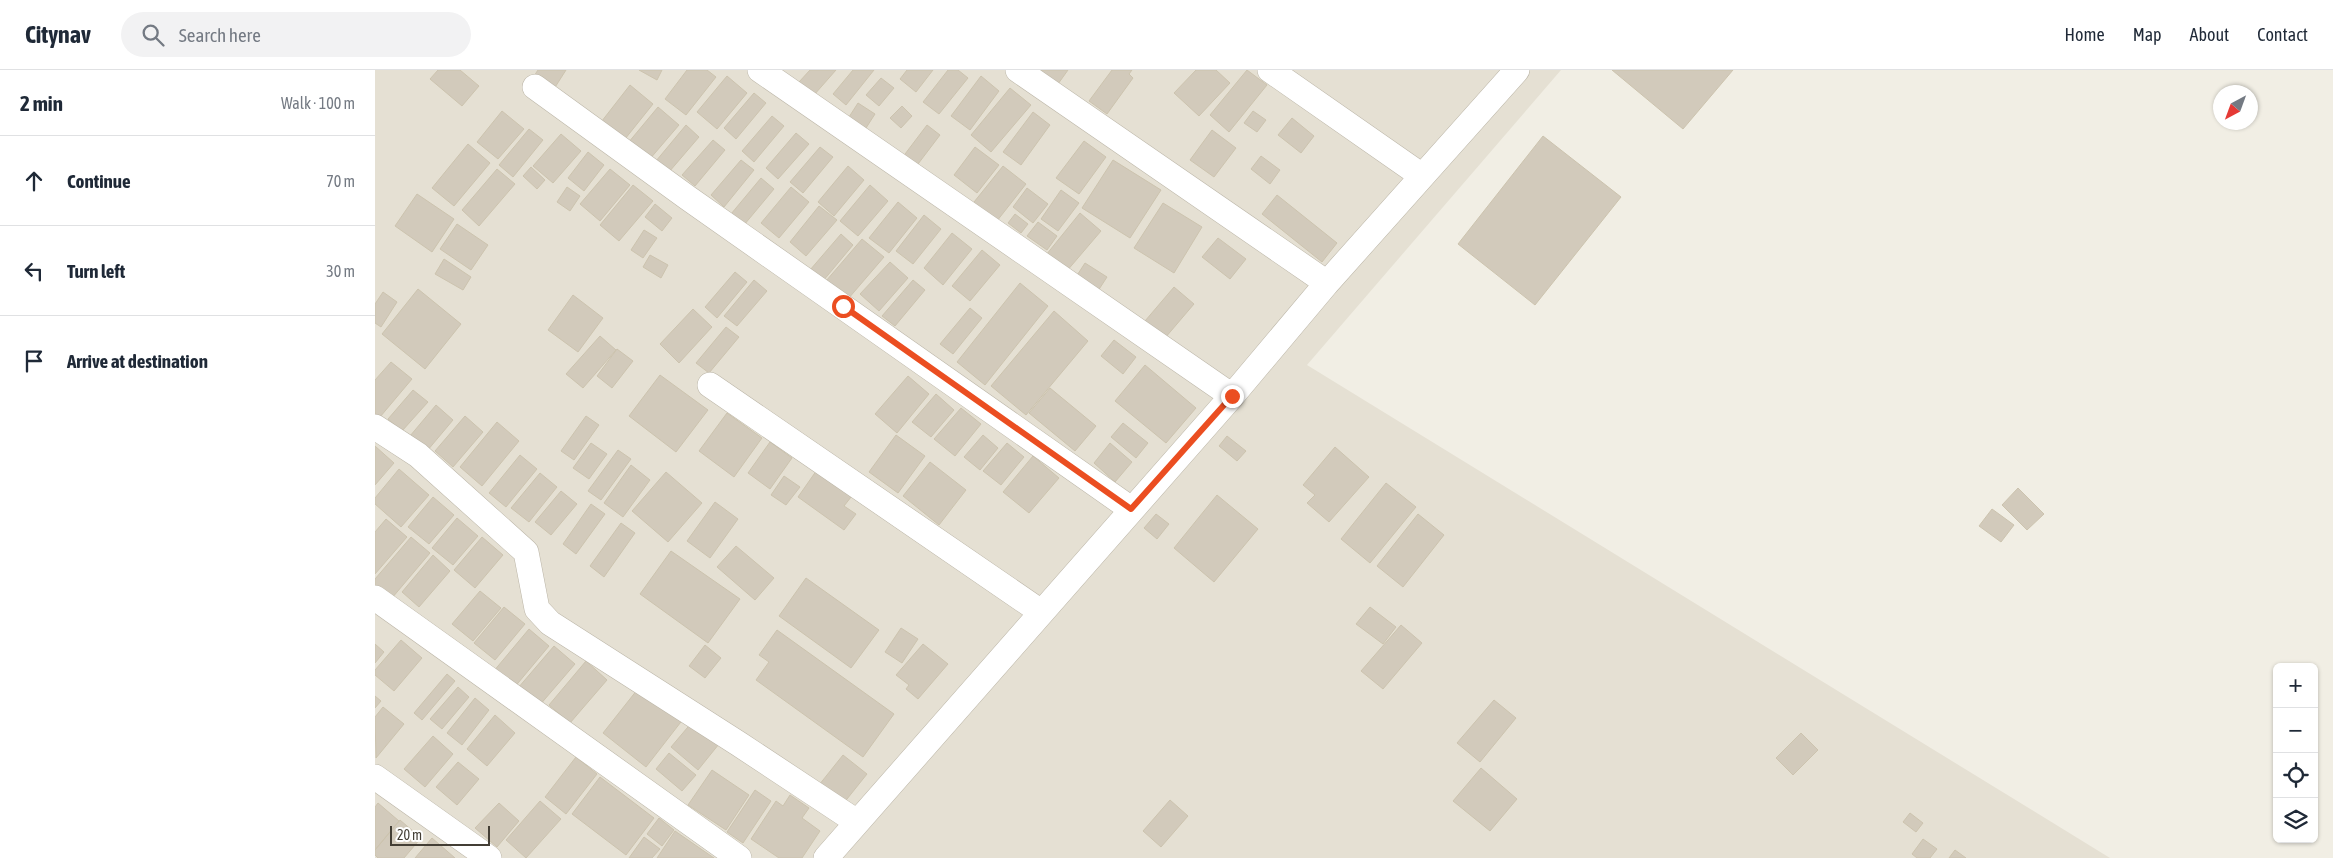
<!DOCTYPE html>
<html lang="en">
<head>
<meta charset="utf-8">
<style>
  body { margin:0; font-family:"Asap Condensed",sans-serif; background:#f2f2f3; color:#1f2937 }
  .controls { position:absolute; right:15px; bottom:15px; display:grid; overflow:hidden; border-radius:8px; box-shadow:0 1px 4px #0004 }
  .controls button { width:45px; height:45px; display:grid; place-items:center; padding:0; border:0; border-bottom:1px solid #e0e1e3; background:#fff; color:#1f2937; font:25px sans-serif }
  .compass { position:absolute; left:1838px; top:15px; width:45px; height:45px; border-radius:50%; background:#fff; box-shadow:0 1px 4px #0004; rotate:221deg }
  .scale { position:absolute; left:15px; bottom:12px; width:100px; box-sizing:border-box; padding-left:5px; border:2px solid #433e35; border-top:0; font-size:14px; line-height:18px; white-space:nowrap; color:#433e35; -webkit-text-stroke:4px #fff; paint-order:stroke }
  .stop { position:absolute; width:15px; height:15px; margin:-11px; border:4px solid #eb4e21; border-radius:50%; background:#fff }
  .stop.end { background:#eb4e21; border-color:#fff; box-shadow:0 1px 5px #0008 }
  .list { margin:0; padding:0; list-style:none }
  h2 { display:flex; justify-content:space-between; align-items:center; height:65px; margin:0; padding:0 20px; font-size:21px }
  h2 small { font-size:16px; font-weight:400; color:#747a83 }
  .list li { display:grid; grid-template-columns:32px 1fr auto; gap:15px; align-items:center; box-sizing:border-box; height:90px; padding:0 20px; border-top:1px solid #e0e1e3 }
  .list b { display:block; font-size:19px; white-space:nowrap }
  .list em { font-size:16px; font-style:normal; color:#747a83 }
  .icon { flex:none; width:28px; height:28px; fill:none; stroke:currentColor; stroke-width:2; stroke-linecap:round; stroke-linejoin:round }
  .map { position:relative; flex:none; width:1958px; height:788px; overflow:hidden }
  header { display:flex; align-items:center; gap:30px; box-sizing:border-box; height:70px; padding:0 25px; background:#fff; border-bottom:1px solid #e0e1e3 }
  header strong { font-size:24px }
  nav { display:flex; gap:28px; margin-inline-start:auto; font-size:18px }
  .search { width:350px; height:45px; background:#f2f2f3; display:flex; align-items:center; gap:12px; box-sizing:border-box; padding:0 18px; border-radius:28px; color:#747a83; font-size:19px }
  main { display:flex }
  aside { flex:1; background:#fff }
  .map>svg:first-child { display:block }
  .residential { fill:#e5e0d3 }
  .building { fill:#d2cabb; stroke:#ccc3ae }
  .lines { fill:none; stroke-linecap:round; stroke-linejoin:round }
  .street-casing { stroke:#bcb6a8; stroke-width:26 }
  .street { stroke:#fff; stroke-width:25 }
  .route { stroke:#eb4e21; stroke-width:6 }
</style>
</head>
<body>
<header>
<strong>Citynav</strong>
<div class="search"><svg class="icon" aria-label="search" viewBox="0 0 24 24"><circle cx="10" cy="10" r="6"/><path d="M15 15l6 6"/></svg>Search here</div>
<nav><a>Home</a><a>Map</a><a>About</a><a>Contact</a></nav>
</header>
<main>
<aside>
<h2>2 min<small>Walk · 100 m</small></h2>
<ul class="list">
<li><svg class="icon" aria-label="ahead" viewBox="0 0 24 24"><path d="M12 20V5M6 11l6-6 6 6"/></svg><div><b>Continue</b></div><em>70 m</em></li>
<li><svg class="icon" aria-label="left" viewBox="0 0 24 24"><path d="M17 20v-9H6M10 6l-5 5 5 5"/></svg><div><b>Turn left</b></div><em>30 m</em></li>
<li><svg class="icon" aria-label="arrive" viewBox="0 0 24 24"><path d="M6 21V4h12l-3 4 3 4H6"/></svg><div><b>Arrive at destination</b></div></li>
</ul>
</aside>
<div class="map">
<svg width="1958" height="788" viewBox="0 0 1958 788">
  <rect width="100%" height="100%" fill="#f1eee4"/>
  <path class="residential" d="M0 0H1186L932 295 1735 788H0Z"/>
  <path class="building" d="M63 0H85L104 16 87 36 55 9Z
    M163 0H191L177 22 157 9Z
    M264 0H287L282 10Z
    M312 0H332L341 7 311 45 290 29Z
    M435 0H461L439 25 424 12Z
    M478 0H499L471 35 458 24Z
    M532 0H558L541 22 525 9Z
    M573 0H583L593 8 564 44 548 32Z
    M665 0H693L683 14Z
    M737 0H757L754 4 758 8 732 44 714 31Z
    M821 0H841L855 13 824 46 799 23Z
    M872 0 892 15 854 62 835 45Z
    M1237 0H1358L1308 59Z
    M352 6 372 23 342 59 322 42Z
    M606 6 624 21 595 60 576 46Z
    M506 8 519 18 504 36 491 25Z
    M255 15 278 34 246 74 223 56Z
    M635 18 656 35 616 82 596 65Z
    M379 23 391 33 361 69 349 58Z
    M483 33 500 44 491 58 474 47Z
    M527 36 537 46 526 58 515 48Z
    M283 37 304 55 274 90 253 73Z
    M127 41 149 59 123 89 102 72Z
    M878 41 891 50 882 62 869 53Z
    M658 42 675 55 646 95 628 82Z
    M397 46 409 56 379 92 367 81Z
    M917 48 939 66 926 83 903 65Z
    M311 55 324 67 294 102 281 91Z
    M552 55 565 65 540 98 527 88Z
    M154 59 168 70 138 107 124 95Z
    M837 60 861 78 839 107 815 90Z
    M421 63 434 74 403 109 391 98Z
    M186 64 206 81 178 113 158 96Z
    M1168 66 1246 127 1160 235 1083 174Z
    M338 70 350 80 320 116 307 105Z
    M709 71 731 87 704 124 681 108Z
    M93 74 115 93 79 136 57 118Z
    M445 77 458 87 428 123 415 112Z
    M600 77 624 95 602 123 579 105Z
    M213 82 229 95 209 121 193 108Z
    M886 86 905 100 895 114 876 99Z
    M366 90 379 100 349 137 336 125Z
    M738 90 786 120 755 168 707 138Z
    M473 96 489 110 459 146 443 132Z
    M628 96 651 114 618 156 595 137Z
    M156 97 170 110 162 119 148 106Z
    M122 99 140 114 104 156 87 140Z
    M235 99 255 115 225 151 205 134Z
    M386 108 399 119 369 155 356 144Z
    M258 115 278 131 244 171 225 155Z
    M495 115 513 131 483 166 465 151Z
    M192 117 205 126 195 141 182 132Z
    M416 117 434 132 404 168 386 153Z
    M652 118 673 134 658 153 638 137Z
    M686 120 704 133 683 161 666 149Z
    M42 124 79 149 57 182 20 156Z
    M902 125 962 173 947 192 887 144Z
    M523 132 542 148 514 183 494 168Z
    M788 133 827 157 799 203 759 178Z
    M280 134 297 148 287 161 270 147Z
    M444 136 462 150 431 186 415 172Z
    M705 143 726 161 691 202 671 185Z
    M640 144 653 154 646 163 633 153Z
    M549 145 566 159 538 194 521 181Z
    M663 152 682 166 672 180 652 166Z
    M82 154 113 175 96 200 65 179Z
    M269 160 282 168 268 188 256 180Z
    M577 163 597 179 568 215 549 198Z
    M466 164 478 175 448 211 435 200Z
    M843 168 871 189 855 209 827 187Z
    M487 169 509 187 473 229 451 211Z
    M607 180 625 195 595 231 577 216Z
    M275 185 293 195 286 208 268 197Z
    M69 189 96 207 88 220 60 204Z
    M515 192 533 208 504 241 485 224Z
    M710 193 732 207 721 224 699 210Z
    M360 202 372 212 342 248 330 237Z
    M379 210 392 221 362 256 349 246Z
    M538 210 550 220 520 256 507 246Z
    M645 213 673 236 610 315 582 292Z
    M799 217 819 234 790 268 770 251Z
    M43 219 86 254 50 299 7 264Z
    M8 222 22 232 6 257 0 253V234Z
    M198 225 228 248 203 282 173 260Z
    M595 238 607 248 578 284 565 274Z
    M318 239 337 257 304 293 285 274Z
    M679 241 713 271 651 345 616 316Z
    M351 257 364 267 334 303 321 293Z
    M225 266 241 280 208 318 191 304Z
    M739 270 761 287 748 304 726 286Z
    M242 279 258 291 237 318 222 306Z
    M16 292 37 309 5 347 0 343V310Z
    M770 295 821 338 791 373 740 331Z
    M285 305 333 340 301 382 254 346Z
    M533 306 554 324 522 363 500 344Z
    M675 318 721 356 700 381 654 343Z
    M38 320 53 332 27 361 13 349Z
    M561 324 579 340 556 367 537 352Z
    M61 335 78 350 52 381 35 366Z
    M586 338 606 354 580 386 559 369Z
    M352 343 387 368 359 407 324 381Z
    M90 346 108 362 78 397 60 381Z
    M211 346 224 355 199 390 186 381Z
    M122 352 144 371 107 416 85 397Z
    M748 353 773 373 761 388 736 367Z
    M521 365 550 386 523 423 494 402Z
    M608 365 623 378 605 400 589 387Z
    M852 366 871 381 862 391 844 376Z
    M395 372 417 388 395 419 373 403Z
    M216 373 232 384 214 409 198 398Z
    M632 373 649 387 626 415 608 401Z
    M735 373 757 392 740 412 719 393Z
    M0 376 19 393 0 415Z
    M960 377 994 407 954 452 932 433 940 425 928 415Z
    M243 380 256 389 226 430 213 421Z
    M145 385 162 399 131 437 114 423Z
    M658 386 684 408 654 443 628 422Z
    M555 392 591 420 564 455 528 426Z
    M256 395 275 410 248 447 229 433Z
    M444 397 480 422 469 436 481 444 469 460 423 427Z
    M24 399 54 425 26 457 0 434V428Z
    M291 402 327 433 293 472 257 441Z
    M165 403 182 417 154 452 136 438Z
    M409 406 425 417 411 435 396 425Z
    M1011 413 1041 437 995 493 966 469Z
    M1643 418 1669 444 1652 460 1627 435Z
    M186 421 202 434 176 465 160 452Z
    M842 425 883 459 839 512 799 478Z
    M58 427 79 445 54 474 33 457Z
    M340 432 363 449 335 488 312 471Z
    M216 434 230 444 201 484 188 474Z
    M1617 439 1639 455 1626 472 1604 456Z
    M781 444 794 454 782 469 769 458Z
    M1043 444 1069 465 1028 517 1002 496Z
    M82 448 103 466 78 495 57 478Z
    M11 449 32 467 0 504V462Z
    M246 453 260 463 229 507 215 496Z
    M36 467 55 483 17 528 0 515V509Z
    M107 467 128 485 100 518 79 500Z
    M361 476 399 508 380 530 342 497Z
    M296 481 365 529 333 573 265 524Z
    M58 485 75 501 44 537 27 522Z
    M431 508 504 560 476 598 404 546Z
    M105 521 126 538 98 571 77 554Z
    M129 537 150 554 120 590 99 573Z
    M995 537 1021 557 1008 574 981 554Z
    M1026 555 1047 573 1008 619 986 601Z
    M526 558 543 569 527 593 510 582Z
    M154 559 174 576 138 619 118 602Z
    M402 560 519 644 488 687 381 610 394 592 384 585Z
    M26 570 47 588 19 621 0 605V600Z
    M0 574 9 582 0 593Z
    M548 574 573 594 543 629 531 619 534 615 521 605Z
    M330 575 346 588 330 608 314 596Z
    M179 576 200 594 164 636 143 618Z
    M211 591 232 610 195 653 174 635Z
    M72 604 80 611 47 650 39 643Z
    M266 615 309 648 271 697 228 663Z
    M83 617 94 627 67 659 55 649Z
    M0 626 6 631 0 638Z
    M100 628 114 640 87 675 72 663Z
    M1119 630 1141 648 1105 692 1082 673Z
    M8 637 29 654 1 688 0 647Z
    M120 645 140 663 112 696 92 679Z
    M318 651 344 674 323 700 296 677Z
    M1426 663 1443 680 1418 705 1401 688Z
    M58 666 78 684 50 717 29 699Z
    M294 683 321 705 307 721 281 699Z
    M468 685 492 704 468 734 444 715Z
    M201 687 222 704 191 744 170 727Z
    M83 692 104 709 82 735 61 717Z
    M1106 698 1142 729 1115 761 1078 731Z
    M337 700 374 725 351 760 313 735Z
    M225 707 279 748 251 785 197 744Z
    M380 720 396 731 368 773 352 762Z
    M415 725 434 738 427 748 445 761 427 788H404L376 769 401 731 408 736Z
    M795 730 813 746 786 777 768 761Z
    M165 731 186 749 151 788 131 770Z
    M3 733 24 751 0 780V737Z
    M124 733 144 751 122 777 100 758Z
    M1535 743 1548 753 1541 762 1528 752Z
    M284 748 299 760 287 776 272 764Z
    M25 750 46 768 29 788H3L0 785V780Z
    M300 761 339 788H282Z
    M269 767 285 779 277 788H254Z
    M57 768 80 788H40Z
    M1548 769 1562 779 1555 788H1542L1537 784Z
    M1580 780 1591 788H1574Z"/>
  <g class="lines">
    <defs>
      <path id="street" d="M385 0 857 326
        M643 0 952 213
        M895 0 1047 106
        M160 17 313 128 756 439
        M335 315 666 542
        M0 357 43 385 151 482 162 539 175 553 364 674 482 752
        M0 528 364 788
        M0 707 114 788
        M451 788 857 326 952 213 1142 0"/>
    </defs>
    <use href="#street" class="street-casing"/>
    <use href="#street" class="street"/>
  </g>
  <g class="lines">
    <path class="route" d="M468 236 756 439 857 326"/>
  </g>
</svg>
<div class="controls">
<button>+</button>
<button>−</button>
<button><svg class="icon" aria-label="locate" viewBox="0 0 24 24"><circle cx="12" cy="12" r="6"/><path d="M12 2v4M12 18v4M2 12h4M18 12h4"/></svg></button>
<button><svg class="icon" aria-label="layers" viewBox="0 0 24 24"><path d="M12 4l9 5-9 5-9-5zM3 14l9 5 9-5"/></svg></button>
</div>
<svg class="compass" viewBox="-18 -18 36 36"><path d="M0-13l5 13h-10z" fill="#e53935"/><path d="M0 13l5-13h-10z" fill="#747a83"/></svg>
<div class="scale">20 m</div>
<div class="stop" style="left:468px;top:236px"></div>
<div class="stop end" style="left:857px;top:326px"></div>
</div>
</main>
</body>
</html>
